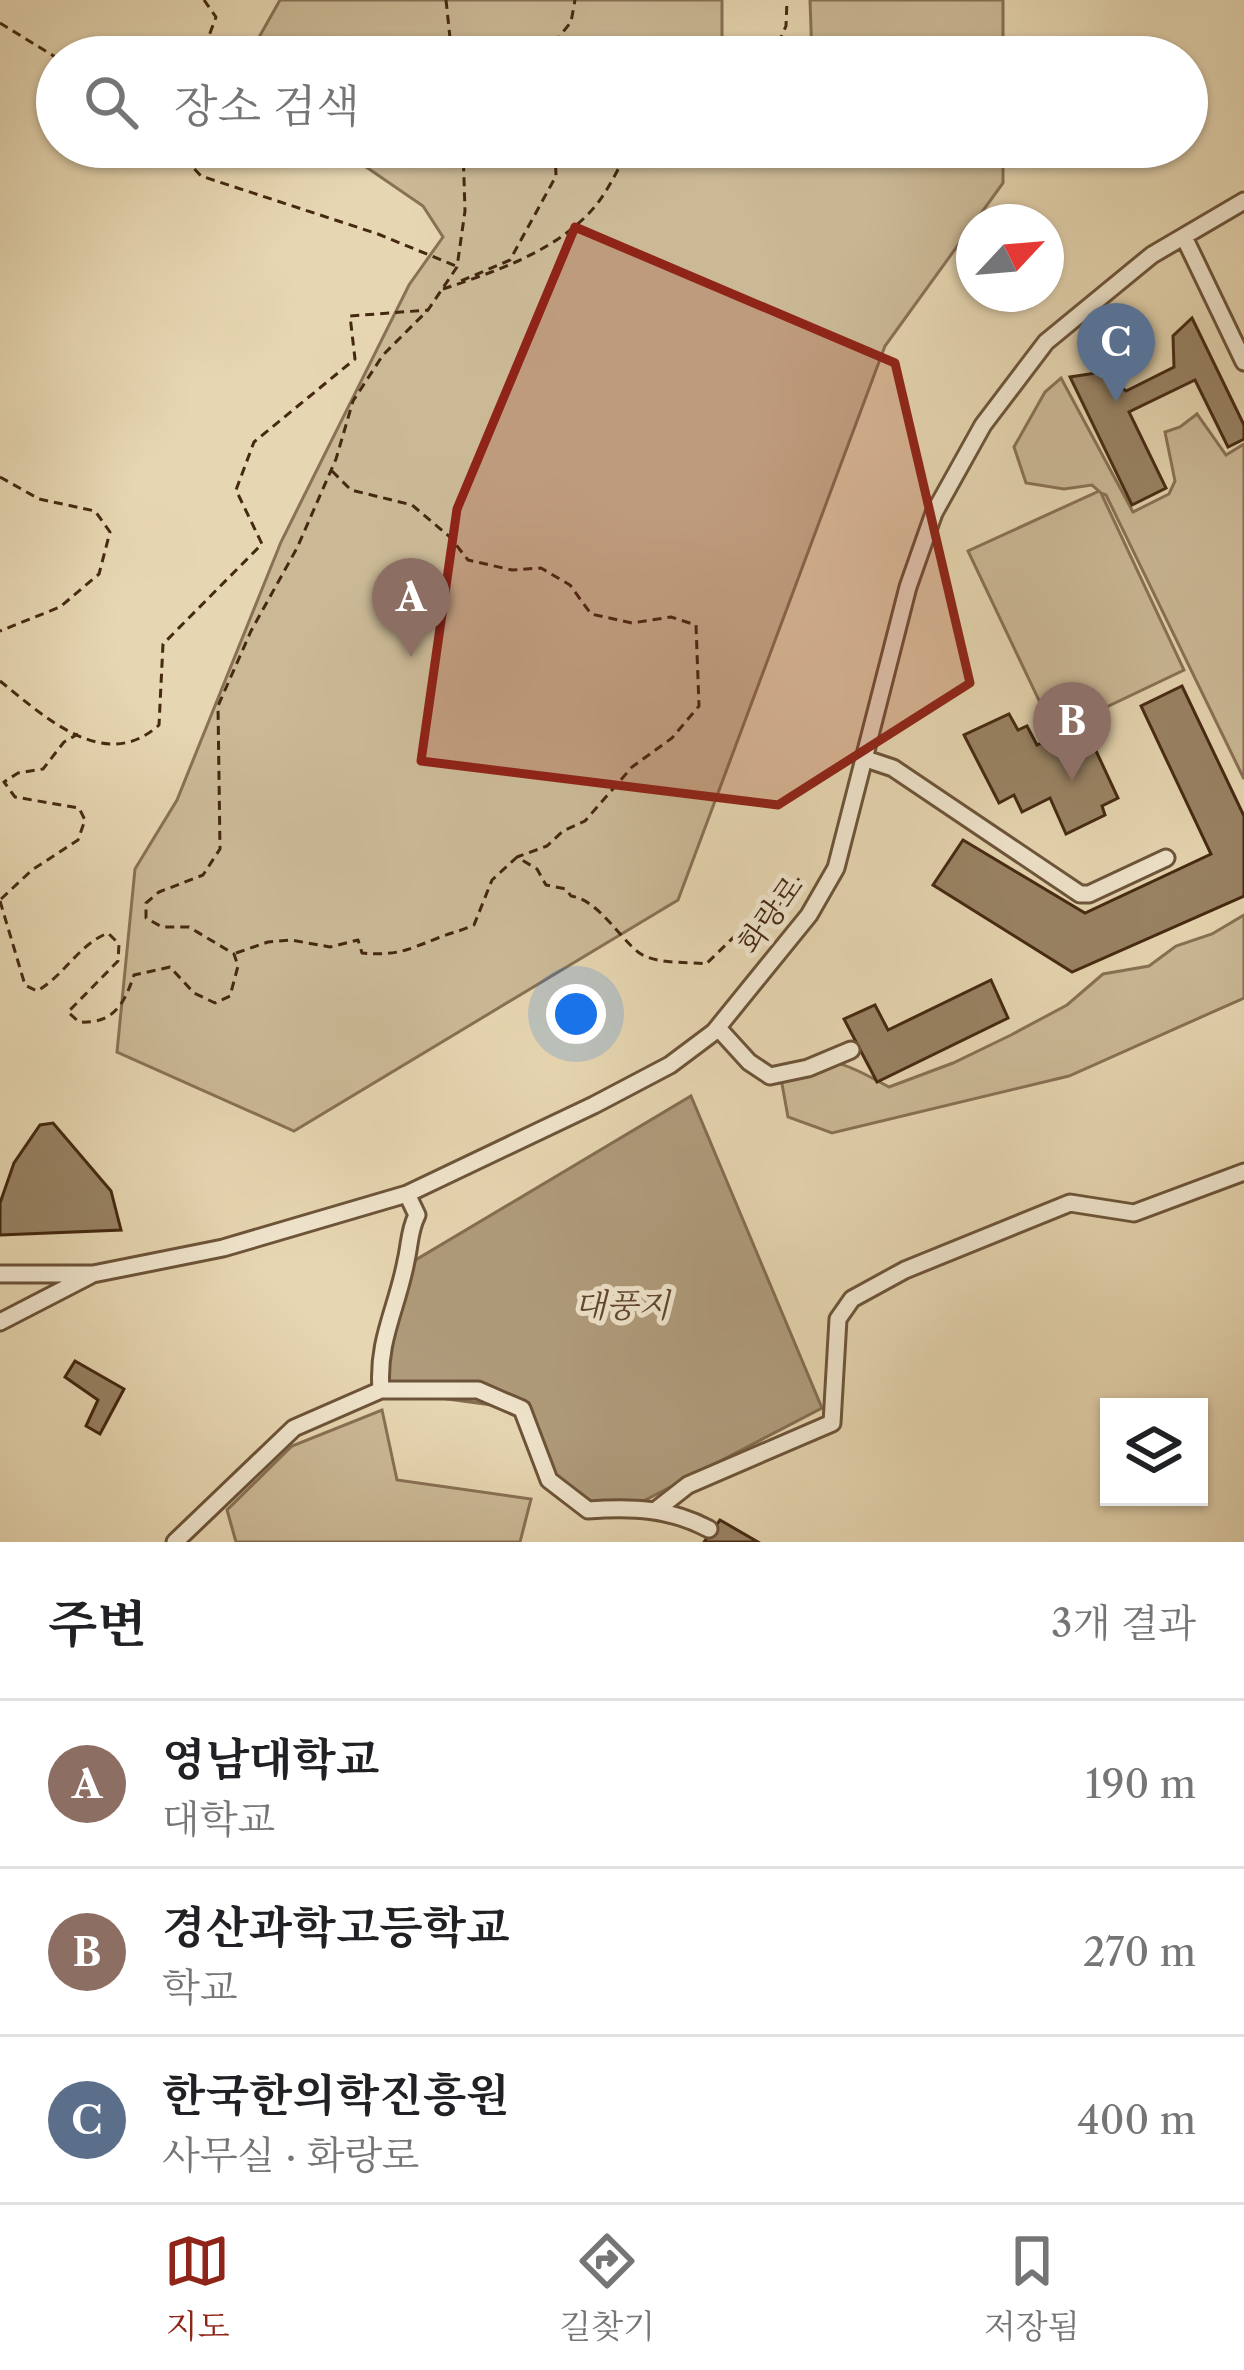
<!DOCTYPE html>
<html lang="ko">
<head>
<meta charset="utf-8">
<style>
  body { margin:0; font-family:"Libre Caslon Text","Noto Serif KR",serif; background:#f2f2f2; color:#202124 }
  .controls { position:absolute; right:36px; bottom:36px; display:grid; overflow:hidden; border-radius:0px; box-shadow:0 3px 9px #0004 }
  .controls button { width:108px; height:108px; display:grid; place-items:center; padding:0; border:0; border-bottom:3px solid #e0e0e0; background:#fff; color:#202124; font:60px sans-serif }
  .compass { position:absolute; left:956px; top:204px; width:108px; height:108px; border-radius:50%; background:#fff; box-shadow:0 3px 9px #0004; rotate:64deg }
  .you { position:absolute; left:576px; top:1014px; width:42px; height:42px; margin:-30px; border:9px solid #fff; border-radius:50%; background:#1a73e8; box-shadow:0 0 0 18px #1a73e833 }
  .badge { display:grid; place-items:center; width:78px; height:78px; border-radius:50%; background:#8f2418; color:#fff; font-size:39px; font-weight:700 }
  .pin { position:absolute; translate:-50% -99px; filter:drop-shadow(0 3px 6px #0008) }
  .pin::after { content:''; position:absolute; top:63px; width:42px; height:36px; background:inherit; clip-path:polygon(0 0,100% 0,50% 100%) }
  .list { margin:0; padding:0; list-style:none }
  h2 { display:flex; justify-content:space-between; align-items:center; height:156px; margin:0; padding:0 48px; font-size:51px }
  h2 small { font-size:39px; font-weight:400; color:#757577 }
  .list li { display:grid; grid-template-columns:78px 1fr auto; gap:36px; align-items:center; box-sizing:border-box; height:168px; padding:0 48px; border-top:3px solid #e0e0e0 }
  .list b { display:block; font-size:45px; white-space:nowrap }
  .list p { margin:0; font-size:39px; white-space:nowrap; color:#757577 }
  .list em { font-size:39px; font-style:normal; color:#757577 }
  .icon { flex:none; width:66px; height:66px; fill:none; stroke:currentColor; stroke-width:2; stroke-linecap:round; stroke-linejoin:round }
  .map { position:relative; flex:none; width:1244px; height:1542px; overflow:hidden }
  .search { position:absolute; background:#fff; box-shadow:0 3px 9px #0004; left:36px; right:36px; top:36px; height:132px; display:flex; align-items:center; gap:30px; box-sizing:border-box; padding:0 42px; border-radius:66px; color:#757577; font-size:45px }
  .sheet { height:660px; background:#fff }
  nav { display:flex; justify-content:space-around; align-items:center; box-sizing:border-box; height:168px; border-top:3px solid #e0e0e0; background:#fff; font-size:33px; color:#757577 }
  nav a { display:grid; justify-items:center; gap:6px }
  nav .on { color:#8f2418 }
  .map>svg:first-child { display:block }
  .green { fill:#cbb996; stroke:#887154; stroke-width:3 }
  .water { fill:#af9b7b; stroke:#856d51; stroke-width:3 }
  .building { fill:#998364; stroke:#452911; stroke-width:3 }
  .lines { fill:none; stroke-linecap:round; stroke-linejoin:round }
  .minor-casing { stroke:#6d5439; stroke-width:21 }
  .path { stroke:#452911; stroke-width:3; stroke-dasharray:9 6; stroke-linecap:butt }
  .minor { stroke:#efe4cc; stroke-width:15 }
  .marked { fill:#8f2418; fill-opacity:0.2; stroke:#8f2418; stroke-width:9; stroke-linejoin:round }
  .labels { text-anchor:middle; stroke-width:10; stroke-linejoin:round; paint-order:stroke }
  .street-label { font-size:30px; fill:#452911; stroke:#efe4cc }
  .water-label { font-size:33px; font-style:italic; fill:#60462c; stroke:#efe4cc }
</style>
</head>
<body>
<div class="map">
<svg width="1244" height="1542" viewBox="0 0 1244 1542">
  <rect width="100%" height="100%" fill="#e6d6b1"/>
  <filter id="stains"><feTurbulence type="fractalNoise" baseFrequency=".00167" numOctaves="4"/><feColorMatrix values="0 0 0 0 .2 0 0 0 0 .09 0 0 0 0 .02 0 0 0 .5 -.17"/></filter>
  <radialGradient id="worn" r=".72"><stop offset=".6" stop-color="#630" stop-opacity="0"/><stop offset="1" stop-color="#630" stop-opacity=".3"/></radialGradient>
  <path class="green" d="M280 0H722V57H266L258 39Z
    M810 0H1003V57H812Z
    M337 147H1003V183L885 346 678 900 294 1131 117 1052 135 869 177 800 281 542 409 285 443 237 423 206Z
    M1061 378 1133 512 1169 494 1175 481 1165 432 1180 427 1197 414 1226 455 1244 444V779L1106 495 1101 493 1184 670 1054 732 968 551 1099 491 1092 485 1064 489 1026 483 1014 447 1045 392Z
    M1244 915V998L1069 1076 832 1133 788 1117 782 1084 796 1063C833 1054 857 1070 889 1087L953 1063 1011 1035 1067 1005 1103 974 1149 966 1176 946 1212 934Z
    M382 1410 397 1480 531 1499 520 1542H236L227 1510 292 1446Z"/>
  <path class="water" d="M691 1096 822 1408 632 1507 588 1510 549 1480 522 1409 381 1390 397 1271Z"/>
  <path class="building" d="M1192 318 1244 425V439L1228 447 1195 380 1129 412 1166 488 1132 505 1070 377 1102 372 1126 391 1174 367 1173 336Z
    M1182 686 1244 816V896L1072 972 933 885 963 840 1085 913 1211 854 1141 706Z
    M1009 714 1018 730 1027 726 1037 745 1083 723 1118 798 1102 806 1105 815 1066 834 1050 798 1022 812 1014 795 999 803 964 735Z
    M991 980 1008 1018 877 1082 844 1019 875 1005 888 1030Z
    M53 1123 111 1191 121 1230 0 1235V1203L14 1163 40 1125Z
    M75 1361 124 1389 100 1434 86 1426 98 1400 65 1377Z
    M720 1520 758 1542H704Z"/>
  <g class="lines">
    <defs>
      <path id="minor" d="M1184 237 1244 362
        M866 759 893 768 1080 894H1089L1166 858
        M718 1028 749 1062 770 1076 808 1068 851 1050
        M407 1194 417 1215C409 1231 410 1244 406 1261 397 1309 377 1340 381 1390H478L522 1409 549 1480 588 1510C633 1507 669 1508 709 1529
        M0 1274H93L223 1248 407 1194 594 1105 670 1065 714 1032 809 915 836 868 908 587 934 513 983 425 1046 342 1152 255 1244 201
        M0 1322 91 1275
        M656 1510 688 1485 832 1423 838 1319 852 1299 905 1270 1070 1203 1134 1213 1244 1172
        M175 1542 294 1428 381 1390"/>
    </defs>
    <use href="#minor" class="minor-casing"/>
    <path class="path" d="M446 0 452 57
      M0 23 57 58
      M192 57 206 44 216 17 204 0
      M552 57 551 47 571 22 575 0
      M772 57 786 26 787 0
      M174 147 201 176 378 234 456 266
      M461 281 510 260 556 176 555 147
      M443 289C497 271 560 250 597 204 610 187 620 165 630 147
      M332 471 351 490 412 505 450 537 468 560 512 570 541 568 570 585 591 614 632 623 671 617 696 625 699 706 672 738 632 767 585 821 563 831 547 846 517 857
      M0 477 39 499 95 511 110 532 99 574 60 607 0 631
      M0 681C45 717 105 774 159 725L163 644 262 544 236 490 254 442 355 359 350 316 428 310
      M1 899 32 870 78 840 85 820 79 808 15 797 4 782 18 773 43 769 64 742 78 734
      M0 901 25 985 37 991C65 975 78 945 108 933L119 944 118 961 68 1012 79 1022C113 1024 124 1005 134 975L170 967 194 993 215 1003 230 996 238 966 234 954 189 927H162L146 918V903L159 892 203 875 220 849 218 706 251 631 297 548 336 459 353 401 383 355 428 310 457 267 465 211 463 147
      M236 953 268 942 291 940 330 947 358 940 362 953C397 956 407 950 438 938 450 933 461 931 474 925L492 880 517 857 537 869 546 885 566 889 571 896C598 900 617 935 638 952 655 965 685 961 706 964L738 933C771 939 780 895 800 878"/>
    <use href="#minor" class="minor"/>
  </g>
  <path class="marked" d="M575 227 895 363 970 683 778 805 421 761 457 509Z"/>
  <g class="labels">
    <g class="street-label">
      <text transform="translate(771 915) rotate(-54)" y="10">화랑로</text>
    </g>
    <g class="water-label">
      <text x="622" y="1317">대풍지</text>
    </g>
  </g>
  <rect width="100%" height="100%" filter="url(#stains)"/>
  <rect width="100%" height="100%" fill="url(#worn)"/>
</svg>
<div class="controls">
<button><svg class="icon" aria-label="layers" viewBox="0 0 24 24"><path d="M12 4l9 5-9 5-9-5zM3 14l9 5 9-5"/></svg></button>
</div>
<svg class="compass" viewBox="-18 -18 36 36"><path d="M0-13l5 13h-10z" fill="#e53935"/><path d="M0 13l5-13h-10z" fill="#757577"/></svg>
<div class="you"></div>
<div class="pin badge" style="left:411px;top:657px;background:#8d6e63">A</div>
<div class="pin badge" style="left:1072px;top:781px;background:#8d6e63">B</div>
<div class="pin badge" style="left:1116px;top:402px;background:#5c6f8a">C</div>
<div class="search"><svg class="icon" aria-label="search" viewBox="0 0 24 24"><circle cx="10" cy="10" r="6"/><path d="M15 15l6 6"/></svg>장소 검색</div>
</div>
<section class="sheet">
<h2>주변<small>3개 결과</small></h2>
<ul class="list">
<li><span class="badge" style="background:#8d6e63">A</span><div><b>영남대학교</b><p>대학교</p></div><em>190 m</em></li>
<li><span class="badge" style="background:#8d6e63">B</span><div><b>경산과학고등학교</b><p>학교</p></div><em>270 m</em></li>
<li><span class="badge" style="background:#5c6f8a">C</span><div><b>한국한의학진흥원</b><p>사무실 · 화랑로</p></div><em>400 m</em></li>
</ul>
</section>
<nav>
<a class="on"><svg class="icon" aria-label="map" viewBox="0 0 24 24"><path d="M3 6l6-2 6 2 6-2v14l-6 2-6-2-6 2zM9 4v14M15 6v14"/></svg>지도</a>
<a><svg class="icon" aria-label="directions" viewBox="0 0 24 24"><path d="M12 3l9 9-9 9-9-9zM9 14v-3h6M13 9l2 2-2 2"/></svg>길찾기</a>
<a><svg class="icon" aria-label="saved" viewBox="0 0 24 24"><path d="M7 4h10v16l-5-4-5 4z"/></svg>저장됨</a>
</nav>
</body>
</html>
